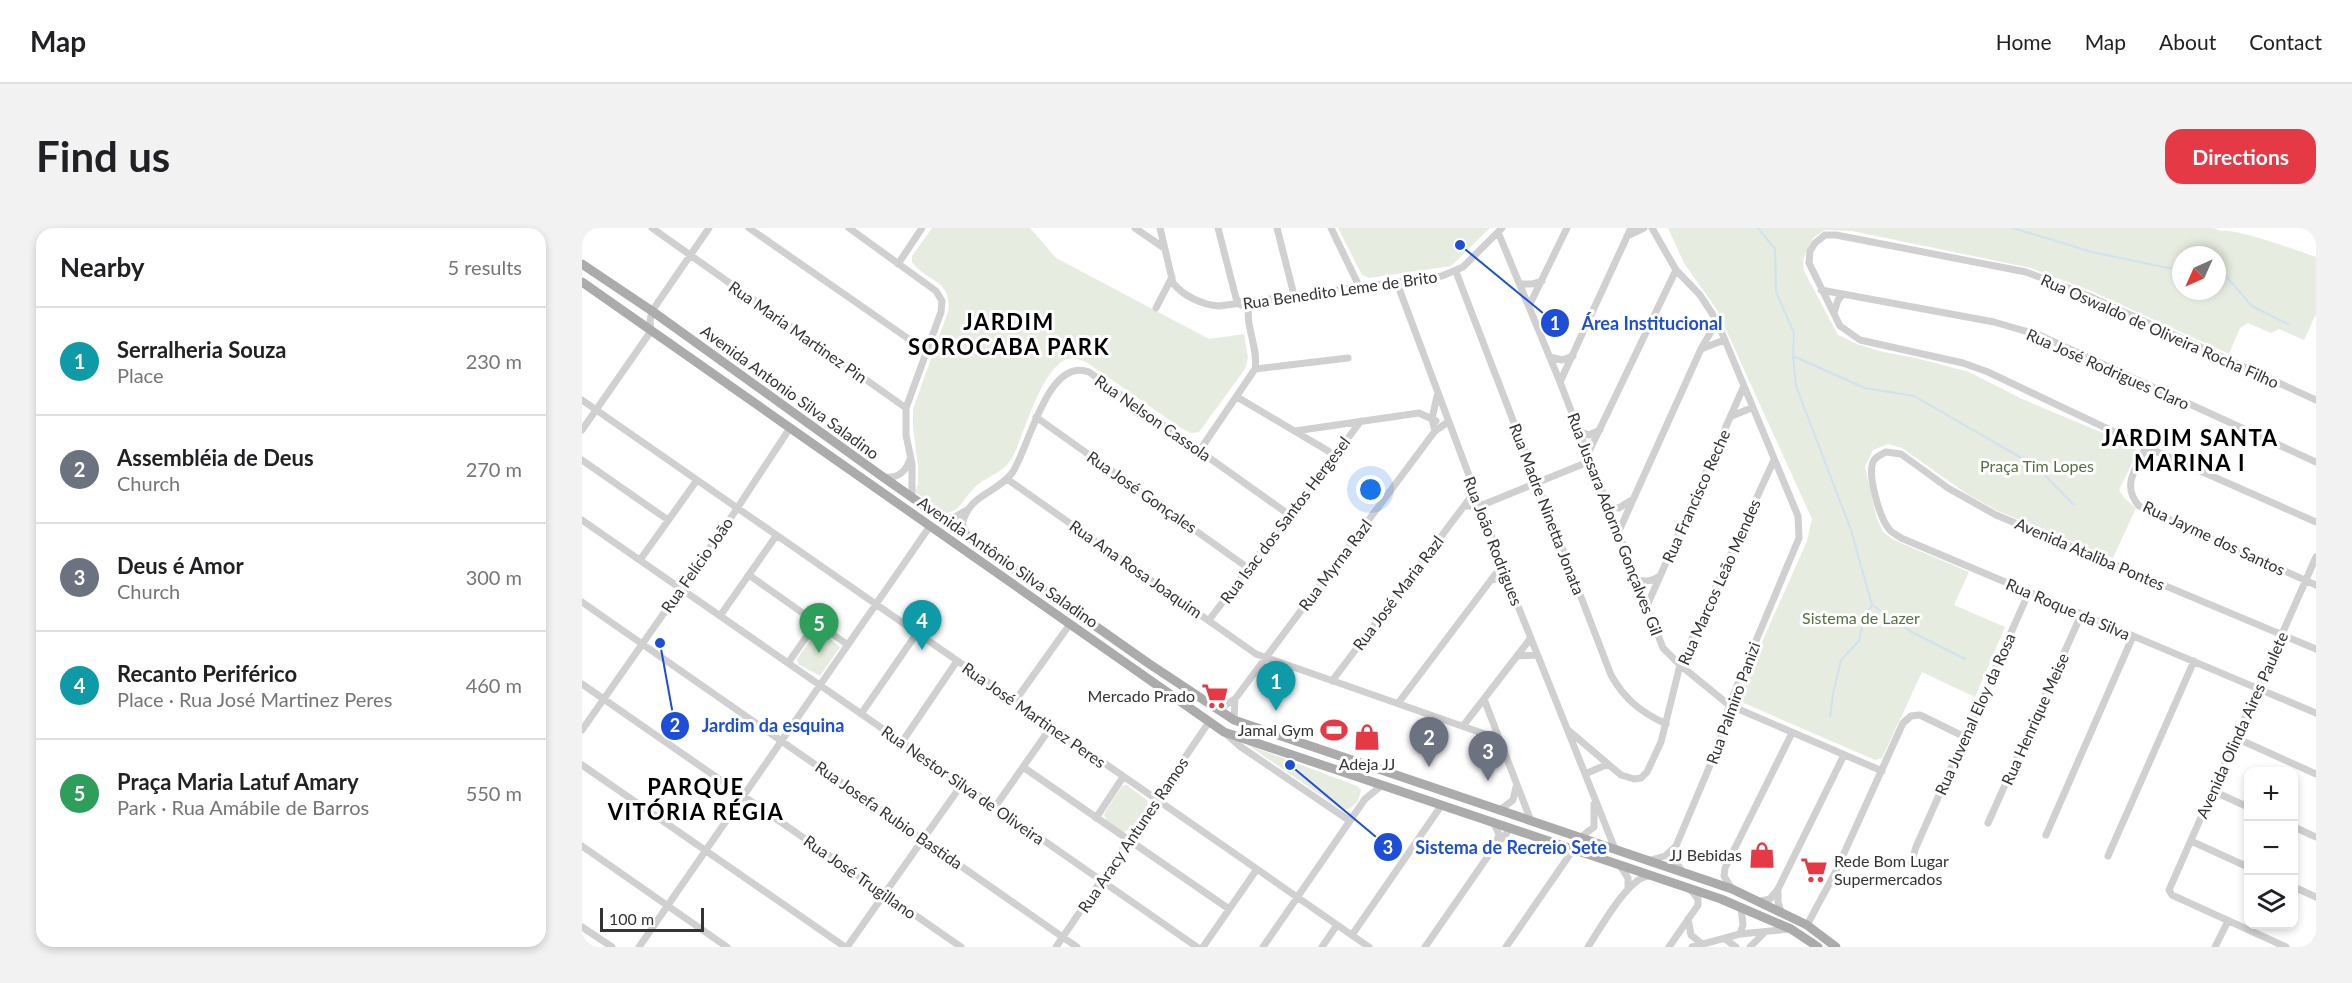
<!DOCTYPE html>
<html lang="en">
<head>
<meta charset="utf-8">
<style>
  body { margin:0; font-family:Lato,sans-serif; background:#f2f2f2; color:#202124 }
  .controls { position:absolute; right:18px; bottom:18px; display:grid; overflow:hidden; border-radius:12px; box-shadow:0 3px 9px #0003 }
  .controls button { width:54px; height:54px; display:grid; place-items:center; padding:0; border:0; border-bottom:2px solid #e0e0e0; background:#fff; color:#202124; font:30px sans-serif }
  .compass { position:absolute; left:1590px; top:18px; width:54px; height:54px; border-radius:50%; background:#fff; box-shadow:0 3px 9px #0003; rotate:225deg }
  .scale { position:absolute; left:18px; bottom:15px; width:104px; box-sizing:border-box; padding-left:6px; border:3px solid #333; border-top:0; font-size:16px; line-height:21px; white-space:nowrap; color:#333; -webkit-text-stroke:4px #fff; paint-order:stroke }
  .you { position:absolute; left:789px; top:262px; width:21px; height:21px; margin:-15px; border:4px solid #fff; border-radius:50%; background:#1a73e8; box-shadow:0 0 0 9px #1a73e833 }
  .badge { display:grid; place-items:center; width:39px; height:39px; border-radius:50%; background:#e63946; color:#fff; font-size:20px; font-weight:700 }
  .pin { position:absolute; translate:-50% -50px; filter:drop-shadow(0 2px 3px #0008) }
  .pin::after { content:''; position:absolute; top:32px; width:21px; height:18px; background:inherit; clip-path:polygon(0 0,100% 0,50% 100%) }
  .list { margin:0; padding:0; list-style:none }
  h2 { display:flex; justify-content:space-between; align-items:center; height:78px; margin:0; padding:0 24px; font-size:26px }
  h2 small { font-size:20px; font-weight:400; color:#757577 }
  .list li { display:grid; grid-template-columns:39px 1fr auto; gap:18px; align-items:center; box-sizing:border-box; height:108px; padding:0 24px; border-top:2px solid #e0e0e0 }
  .list b { display:block; font-size:22px; white-space:nowrap }
  .list p { margin:0; font-size:20px; white-space:nowrap; color:#757577 }
  .list em { font-size:20px; font-style:normal; color:#757577 }
  .icon { flex:none; width:33px; height:33px; fill:none; stroke:currentColor; stroke-width:2; stroke-linecap:round; stroke-linejoin:round }
  .map { position:relative; flex:none; width:1734px; height:719px; overflow:hidden; border-radius:18px }
  header { display:flex; align-items:center; gap:36px; box-sizing:border-box; height:84px; padding:0 30px; background:#fff; border-bottom:2px solid #e0e0e0 }
  header strong { font-size:28px }
  nav { display:flex; gap:33px; margin-inline-start:auto; font-size:21px }
  .intro { display:flex; align-items:center; justify-content:space-between; box-sizing:border-box; height:144px; padding:0 36px }
  h1 { margin:0; font-size:42px }
  .button { padding:15px 27px; border-radius:18px; background:#e63946; color:#fff; font-size:21px; font-weight:700 }
  main { display:flex; gap:36px; padding:0 36px }
  aside { flex:1; background:#fff; border-radius:18px; box-shadow:0 3px 9px #0003 }
  .map>svg:first-child { display:block }
  .green { fill:#e6ecdf; fill-rule:evenodd }
  .lines { fill:none; stroke-linecap:round; stroke-linejoin:round }
  .stream { stroke:#cfe2ee; stroke-width:2 }
  .minor { stroke:#d0d0d0; stroke-width:7 }
  .major { stroke:#ababab; stroke-width:9 }
  .labels { text-anchor:middle; stroke-width:6; stroke-linejoin:round; paint-order:stroke }
  .street-label { font-size:16px; fill:#333; stroke:#fff }
  .park-label { font-size:16px; fill:#56703f; stroke:#fff }
  .poi-label { font-size:16px; fill:#333; stroke:#fff; text-anchor:end }
  .district-label { font-size:22px; font-weight:bold; letter-spacing:1.5px; fill:#000; stroke:#fff }
  .leader { fill:none; stroke:#1d4ed8; stroke-width:2 }
  .callout-dot { fill:#1d4ed8; stroke:#fff; stroke-width:2 }
  .mark-label { font-size:18px; text-anchor:middle; font-weight:bold; fill:#fff }
  .callout-label { font-size:18px; text-anchor:middle; font-weight:bold; fill:#1d4ed8; stroke:#fff; stroke-width:6; stroke-linejoin:round; paint-order:stroke }
</style>
</head>
<body>
<header>
<strong>Map</strong>
<nav><a>Home</a><a>Map</a><a>About</a><a>Contact</a></nav>
</header>
<div class="intro"><h1>Find us</h1><a class="button">Directions</a></div>
<main>
<aside>
<h2>Nearby<small>5 results</small></h2>
<ul class="list">
<li><span class="badge" style="background:#0f9aa8">1</span><div><b>Serralheria Souza</b><p>Place</p></div><em>230 m</em></li>
<li><span class="badge" style="background:#6b7280">2</span><div><b>Assembléia de Deus</b><p>Church</p></div><em>270 m</em></li>
<li><span class="badge" style="background:#6b7280">3</span><div><b>Deus é Amor</b><p>Church</p></div><em>300 m</em></li>
<li><span class="badge" style="background:#0f9aa8">4</span><div><b>Recanto Periférico</b><p>Place · Rua José Martinez Peres</p></div><em>460 m</em></li>
<li><span class="badge" style="background:#2e9e5b">5</span><div><b>Praça Maria Latuf Amary</b><p>Park · Rua Amábile de Barros</p></div><em>550 m</em></li>
</ul>
</aside>
<div class="map">
<svg width="1734" height="719" viewBox="0 0 1734 719">
  <rect width="100%" height="100%" fill="#fff"/>
  <path class="green" d="M350 0H448L474 30 627 111 662 106 666 130 663 141 617 204 609 205 599 200 504 134C500 133 495 130 491 130 460 131 442 210 430 230 421 246 402 249 391 261 381 271 379 283 364 285L333 264 336 256V238L331 199V181L366 84C371 51 344 54 330 34V28Z
    M756 0H908L869 38 787 50 780 47Z
    M1086 0H1632L1639 3C1654 0 1715 22 1734 29V86L1722 112 1697 101 1689 105 1666 95 1658 100 1647 126 1509 63 1449 40 1270 3 1243 2 1231 10 1224 24 1221 33 1222 43 1256 107 1275 116 1301 124 1334 130 1387 144 1440 171 1540 213 1553 220 1555 225 1537 262 1543 271 1554 280 1531 330 1416 283 1385 266 1320 220 1306 216 1291 222 1283 239 1295 291 1301 304 1312 312 1387 344 1372 377 1423 399 1393 469 1340 444 1300 530 1293 532 1157 473V466L1225 313 1230 291 1135 82 1102 35ZM1599 27H1635V63H1599Z
    M234 404 245 408 258 419 238 448 216 436 215 431Z
    M666 517 775 558 779 562C777 574 773 580 760 582Z
    M545 557 566 573C565 584 552 602 541 604L524 592 522 586 540 558Z"/>
  <g class="lines">
    <path class="stream" d="M1176 0 1193 21 1194 64 1212 105 1211 128 1214 158 1269 302 1290 377 1328 403 1383 431
      M1431 0 1510 24 1586 40 1599 39
      M1635 38 1670 78 1706 96
      M1211 128 1283 160 1332 168 1455 239 1492 277
      M1248 488 1251 466 1259 432 1277 413 1282 391 1290 377"/>
    <path class="minor" d="M70 0 324 180
      M167 0 344 123
      M267 0 354 63 360 73 359 84 324 180V207L330 236V268
      M553 0 582 20
      M578 0 591 55C601 68 621 77 637 78L860 48 881 39 920 0
      M636 0 654 70 659 77
      M695 0 712 67
      M749 0 777 58
      M1070 0 1094 42 1118 67 1135 93 1216 288 1217 310 1147 477 1137 516 1094 618 1093 633 1101 644
      M916 4 978 154 1081 420 1098 437 1147 477 1300 543
      M1045 8 1062 0
      M316 36 340 0
      M874 44 1029 447C1043 472 1059 484 1084 496
      M815 55 934 373 1033 621
      M938 56H950L960 53
      M1239 62 1412 94 1457 107 1734 234
      M947 78 985 0
      M574 80 590 49
      M1252 85 1256 72 1261 66
      M1119 121 1142 112
      M968 129 980 132 991 128
      M673 141 766 130
      M978 154 1049 0
      M655 169 753 227
      M0 172 787 719
      M1734 172 1507 68 1444 44 1254 7H1243L1233 15 1228 23 1227 35 1258 98 1278 112 1381 135 1406 144 1564 219 1734 294
      M1150 188 1169 180
      M454 189 666 340
      M854 193 850 191 855 168
      M0 202 69 103 68 93 70 83 127 0
      M713 203 837 185 850 191 853 203
      M996 203 1007 207 1018 202
      M1564 219C1554 241 1539 257 1557 278L1734 357
      M618 222 673 141C677 119 661 95 668 74
      M0 232 86 292
      M301 249C315 251 324 244 328 231
      M425 251 674 426 917 511
      M892 264 882 278H898L1001 236 1094 42
      M1025 278 1037 280 1048 273
      M360 289 371 290 385 282
      M0 292 615 719
      M1036 305 1119 121 1135 93
      M385 306 380 296C389 264 413 267 430 245 447 221 465 128 507 144L706 286
      M58 332 115 252
      M920 338 909 352 925 350
      M167 347 266 417
      M1053 351C1063 354 1069 354 1078 348
      M0 374 495 719
      M1064 380 1161 160
      M138 388 194 308
      M627 392 779 193
      M948 411 935 428 955 427
      M1734 421 1414 287 1366 260 1319 226 1304 224C1300 226 1295 228 1292 232 1284 245 1298 290 1307 301 1310 305 1315 307 1319 310L1734 485
      M206 435 234 395
      M750 453 882 278
      M0 456 379 719
      M902 471 949 593
      M433 473 488 396
      M817 474 909 352
      M632 480 640 479 653 471 853 203 866 194
      M279 486 335 405
      M652 492 653 471
      M881 498 935 428
      M0 502 152 285 208 200
      M986 502 1039 547 1052 551 1059 550 1065 544 1079 514 1098 437 1192 232
      M644 506 659 519 768 593
      M1654 510 1734 546
      M320 514 375 433
      M0 537 263 719
      M441 539 647 681
      M1003 546 1026 536
      M1631 563 1666 579
      M413 579 469 499
      M918 582 931 572 934 559
      M514 590 541 549
      M1406 595 1499 387
      M912 596 917 606 914 616
      M1712 599 1734 609
      M1464 607 1551 408
      M999 609 1012 599V576
      M1609 613 1666 639
      M0 618 145 719
      M1526 628 1612 433
      M1069 632 1083 628 1094 618
      M1329 636 1334 619 1447 364
      M1039 639 1046 650V661
      M1712 659 1734 669
      M1150 661 1142 648 1143 640 1210 505
      M1196 663V674L1199 683
      M1179 673 1188 671 1196 661 1262 527
      M1106 691 1109 707 1120 716
      M1225 697 1253 645 1321 495 1329 488 1338 487 1383 509
      M0 699 30 719
      M1158 706 1161 697 1159 679
      M770 707 859 578
      M1143 711 1154 719
      M57 719 348 298
      M265 719 380 556
      M474 719 627 494
      M621 719 675 641
      M681 719 783 571 799 558
      M740 719 755 697
      M843 719 913 618 925 605V601
      M924 719 991 622
      M1006 719C1018 701 1045 651 1066 648
      M1087 719 1116 677V671L1109 662
      M1110 719 1158 706 1207 701
      M1168 719 1183 704
      M1633 719 1646 693
      M1704 719 1590 667 1587 662 1734 329"/>
    <path class="major" d="M0 36 70 83 301 249 566 435 652 492 1150 661 1225 697 1254 719
      M0 54 642 504 1139 671 1209 701 1236 719"/>
  </g>
  <defs>
    <symbol id="supermarket-bare" viewBox="-9 -9 18 18"><path d="M-6-5.5h2.5l.6 2H6L4.5 2H-2.5L-4.4-4H-6ZM-1.5 3.2a1.3 1.3 0 1 0 .1 0ZM3 3.2a1.3 1.3 0 1 0 .1 0Z" fill="#e63946" stroke="#fff" stroke-width="2.5" paint-order="stroke"/></symbol>
    <symbol id="stadium-bare" viewBox="-9 -9 18 18"><path d="M0-5a6.5 5 0 1 0 0 10a6.5 5 0 1 0 0-10ZM-3.5-1.8h7v3.6h-7Z" fill="#e63946" stroke="#fff" stroke-width="2.5" paint-order="stroke"/></symbol>
    <symbol id="shop-bare" viewBox="-9 -9 18 18"><path d="M-5-2.5h2.3a2.7 3.5 0 0 1 5.4 0H5L5.5 6h-11ZM-1.5-2.5h3a1.5 2.3 0 0 0-3 0Z" fill="#e63946" stroke="#fff" stroke-width="2.5" paint-order="stroke"/></symbol>
  </defs>
  <g fill-rule="evenodd">
    <use href="#supermarket-bare" x="614" y="449" width="38" height="38"/>
    <use href="#stadium-bare" x="733" y="483" width="38" height="38"/>
    <use href="#shop-bare" x="766" y="490" width="38" height="38"/>
    <use href="#shop-bare" x="1161" y="608" width="38" height="38"/>
    <use href="#supermarket-bare" x="1213" y="623" width="38" height="38"/>
  </g>
  <g class="labels">
    <g class="street-label">
      <text transform="translate(758 62) rotate(-8)" y="6">Rua Benedito Leme de Brito</text>
      <text transform="translate(1578 103) rotate(24)" y="6">Rua Oswaldo de Oliveira Rocha Filho</text>
      <text transform="translate(216 104) rotate(35)" y="6">Rua Maria Martinez Pin</text>
      <text transform="translate(1526 141) rotate(24)" y="6">Rua José Rodrigues Claro</text>
      <text transform="translate(208 164) rotate(36)" y="6">Avenida Antonio Silva Saladino</text>
      <text transform="translate(571 190) rotate(35)" y="6">Rua Nelson Cassola</text>
      <text transform="translate(560 264) rotate(35)" y="6">Rua José Gonçales</text>
      <text transform="translate(1114 268) rotate(-66)" y="6">Rua Francisco Reche</text>
      <text transform="translate(965 281) rotate(69)" y="6">Rua Madre Ninetta Jonata</text>
      <text transform="translate(703 292) rotate(-53)" y="6">Rua Isac dos Santos Hergesel</text>
      <text transform="translate(1033 296) rotate(69)" y="6">Rua Jussara Adorno Gonçalves Gil</text>
      <text transform="translate(1632 310) rotate(25)" y="6">Rua Jayme dos Santos</text>
      <text transform="translate(911 313) rotate(69)" y="6">Rua João Rodrigues</text>
      <text transform="translate(1508 326) rotate(23)" y="6">Avenida Ataliba Pontes</text>
      <text transform="translate(426 334) rotate(35)" y="6">Avenida Antônio Silva Saladino</text>
      <text transform="translate(115 337) rotate(-55)" y="6">Rua Felício João</text>
      <text transform="translate(753 337) rotate(-53)" y="6">Rua Myrna Razl</text>
      <text transform="translate(554 341) rotate(35)" y="6">Rua Ana Rosa Joaquim</text>
      <text transform="translate(1137 354) rotate(-66)" y="6">Rua Marcos Leão Mendes</text>
      <text transform="translate(816 365) rotate(-53)" y="6">Rua José Maria Razl</text>
      <text transform="translate(1486 381) rotate(23)" y="6">Rua Roque da Silva</text>
      <text transform="translate(1151 475) rotate(-70)" y="6">Rua Palmiro Panizi</text>
      <text transform="translate(1393 486) rotate(-66)" y="6">Rua Juvenal Eloy da Rosa</text>
      <text transform="translate(452 487) rotate(35)" y="6">Rua José Martinez Peres</text>
      <text transform="translate(1453 491) rotate(-66)" y="6">Rua Henrique Meise</text>
      <text transform="translate(1660 497) rotate(-66)" y="6">Avenida Olinda Aires Paulete</text>
      <text transform="translate(381 557) rotate(35)" y="6">Rua Nestor Silva de Oliveira</text>
      <text transform="translate(307 587) rotate(35)" y="6">Rua Josefa Rubio Bastida</text>
      <text transform="translate(551 607) rotate(-56)" y="6">Rua Aracy Antunes Ramos</text>
      <text transform="translate(278 649) rotate(35)" y="6">Rua José Trugillano</text>
    </g>
    <g class="park-label">
      <text x="1455" y="244">Praça Tim Lopes</text>
      <text x="1279" y="396">Sistema de Lazer</text>
    </g>
    <g class="poi-label">
      <text x="613" y="474">Mercado Prado</text>
      <text x="732" y="508">Jamal Gym</text>
      <text x="785" y="542" text-anchor="middle">Adeja JJ</text>
      <text x="1160" y="633">JJ Bebidas</text>
      <text x="1252" y="639" text-anchor="start">Rede Bom Lugar<tspan x="1252" dy="18">Supermercados</tspan></text>
    </g>
    <g class="district-label">
      <text x="427" y="102">JARDIM<tspan x="427" dy="25">SOROCABA PARK</tspan></text>
      <text x="1608" y="218">JARDIM SANTA<tspan x="1608" dy="25">MARINA I</tspan></text>
      <text x="114" y="567">PARQUE<tspan x="114" dy="25">VITÓRIA RÉGIA</tspan></text>
    </g>
  </g>
  <path class="leader" d="M878 17L973 95M78 415L93 498M708 537L806 619"/>
  <g class="callout-dot">
    <circle cx="878" cy="17" r="6"/>
    <circle cx="78" cy="415" r="6"/>
    <circle cx="708" cy="537" r="6"/>
    <circle cx="973" cy="95" r="15"/>
    <circle cx="93" cy="498" r="15"/>
    <circle cx="806" cy="619" r="15"/>
  </g>
  <g class="mark-label">
    <text x="973" y="102">1</text>
    <text x="93" y="504">2</text>
    <text x="806" y="626">3</text>
  </g>
  <g class="callout-label">
    <text x="1070" y="102">Área Institucional</text>
    <text x="191" y="504">Jardim da esquina</text>
    <text x="929" y="626">Sistema de Recreio Sete</text>
  </g>
</svg>
<div class="controls">
<button>+</button>
<button>−</button>
<button><svg class="icon" aria-label="layers" viewBox="0 0 24 24"><path d="M12 4l9 5-9 5-9-5zM3 14l9 5 9-5"/></svg></button>
</div>
<svg class="compass" viewBox="-18 -18 36 36"><path d="M0-13l5 13h-10z" fill="#e53935"/><path d="M0 13l5-13h-10z" fill="#757577"/></svg>
<div class="scale">100 m</div>
<div class="you"></div>
<div class="pin badge" style="left:694px;top:483px;background:#0f9aa8">1</div>
<div class="pin badge" style="left:847px;top:539px;background:#6b7280">2</div>
<div class="pin badge" style="left:906px;top:553px;background:#6b7280">3</div>
<div class="pin badge" style="left:340px;top:422px;background:#0f9aa8">4</div>
<div class="pin badge" style="left:237px;top:425px;background:#2e9e5b">5</div>
</div>
</main>
</body>
</html>
